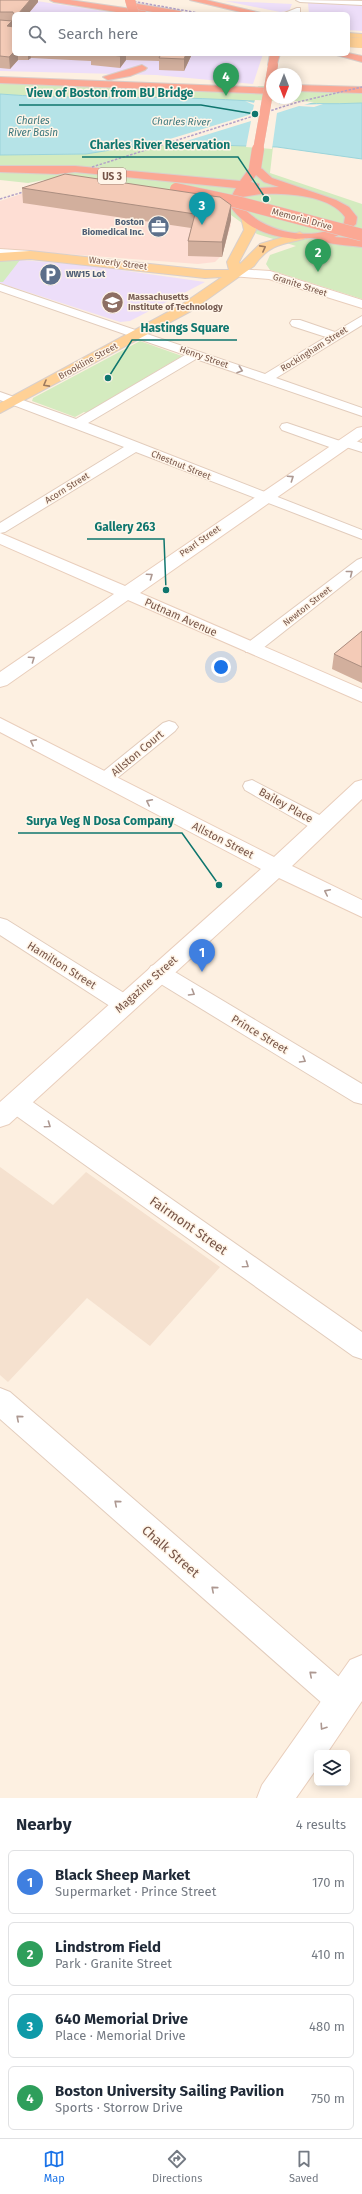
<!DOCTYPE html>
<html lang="en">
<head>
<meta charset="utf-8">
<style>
  body { margin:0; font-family:"Fira Sans",sans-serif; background:#f2f2f3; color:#1f2937 }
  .controls { position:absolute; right:12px; bottom:12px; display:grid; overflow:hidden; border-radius:6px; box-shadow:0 2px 10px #0003 }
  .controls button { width:36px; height:36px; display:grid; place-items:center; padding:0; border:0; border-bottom:1px solid #e0e1e3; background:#fff; color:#1f2937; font:20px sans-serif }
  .compass { position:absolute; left:266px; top:68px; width:36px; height:36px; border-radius:50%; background:#fff; box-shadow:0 2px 10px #0003; rotate:180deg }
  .you { position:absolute; left:221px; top:667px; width:14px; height:14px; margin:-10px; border:3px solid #fff; border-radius:50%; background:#1a73e8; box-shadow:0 0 0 6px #1a73e833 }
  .badge { display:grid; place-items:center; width:26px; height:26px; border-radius:50%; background:#1a73e8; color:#fff; font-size:13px; font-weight:700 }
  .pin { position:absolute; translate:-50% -33px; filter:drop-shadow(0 1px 2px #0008) }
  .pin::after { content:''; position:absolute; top:21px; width:14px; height:12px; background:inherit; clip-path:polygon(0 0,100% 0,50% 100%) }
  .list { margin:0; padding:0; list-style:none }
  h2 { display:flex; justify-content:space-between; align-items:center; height:52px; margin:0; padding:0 16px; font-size:17px }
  h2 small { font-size:13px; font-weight:400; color:#747a83 }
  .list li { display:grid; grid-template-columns:26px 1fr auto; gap:12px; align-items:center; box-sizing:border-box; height:64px; margin:0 8px 8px; padding:0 8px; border:1px solid #e0e1e3; border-radius:6px }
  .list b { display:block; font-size:15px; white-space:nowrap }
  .list p { margin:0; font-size:13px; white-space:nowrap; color:#747a83 }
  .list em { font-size:13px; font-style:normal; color:#747a83 }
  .icon { flex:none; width:22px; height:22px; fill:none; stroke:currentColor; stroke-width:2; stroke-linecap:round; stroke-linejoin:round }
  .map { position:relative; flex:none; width:362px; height:1798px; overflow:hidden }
  .search { position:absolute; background:#fff; box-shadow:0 2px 10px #0003; left:12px; right:12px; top:12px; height:44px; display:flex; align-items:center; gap:10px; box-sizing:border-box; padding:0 14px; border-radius:6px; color:#747a83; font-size:15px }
  .sheet { height:340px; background:#fff }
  nav { display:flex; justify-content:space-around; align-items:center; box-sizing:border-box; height:56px; border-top:1px solid #e0e1e3; background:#fff; font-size:11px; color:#747a83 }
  nav a { display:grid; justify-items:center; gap:2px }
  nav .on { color:#1a73e8 }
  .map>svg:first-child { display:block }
  .residential { fill:#f5e1cf }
  .commercial { fill:#feded4 }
  .education { fill:#eddef9 }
  .green { fill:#d4ebbf }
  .water { fill:#b5e3e7; stroke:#9bd4da }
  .pier { fill:#fdf0e1 }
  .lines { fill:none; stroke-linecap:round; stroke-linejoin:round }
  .street-casing { stroke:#e2ccbc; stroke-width:2 }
  .secondary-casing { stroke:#e9cebc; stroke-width:2 }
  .primary-casing { stroke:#d9cfcb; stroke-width:2 }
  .highway-casing { stroke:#d9cfcb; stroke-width:2 }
  .street { fill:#fff; fill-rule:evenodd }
  .secondary { fill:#fff; fill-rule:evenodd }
  .primary { fill:#ffd196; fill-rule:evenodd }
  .highway { fill:#fba894; fill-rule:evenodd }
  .tram { stroke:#b2a0c7; stroke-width:1 }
  .rail { stroke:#b2a0c7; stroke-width:1.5; stroke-dasharray:2.5 1.5; stroke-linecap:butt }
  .primary-bridge-casing { stroke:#d9cfcb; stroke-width:10; stroke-linecap:butt }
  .highway-bridge-far1-casing { stroke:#d9cfcb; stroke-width:10; stroke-linecap:butt }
  .highway-bridge-casing { stroke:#d9cfcb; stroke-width:13; stroke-linecap:butt }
  .primary-bridge { stroke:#ffd196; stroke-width:10 }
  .highway-bridge-far1 { stroke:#fba894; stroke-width:10 }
  .highway-bridge { stroke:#fba894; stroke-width:12 }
  .wall { fill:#d2af9d }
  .shaded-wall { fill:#ab8e80 }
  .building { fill:#f4cbb7; stroke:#ab8e80 }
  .oneway { stroke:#9f7a5f }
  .oneway2 { stroke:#ad9891 }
  .labels { text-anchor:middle; stroke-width:3; stroke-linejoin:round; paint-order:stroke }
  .far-street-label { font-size:9px; fill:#765447; stroke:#fff5e8 }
  .far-service-label { font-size:9px; font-weight:bold; fill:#4e5e75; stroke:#fff5e8; text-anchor:end }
  .far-education-label { font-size:9px; font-weight:bold; fill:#785e54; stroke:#fff5e8; text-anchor:start }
  .far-water-label { font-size:10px; font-style:italic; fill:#3a767c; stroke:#fff5e8 }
  .shield { fill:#fff5e8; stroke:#9f8477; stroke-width:1 }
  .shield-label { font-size:10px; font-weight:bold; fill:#765447 }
  .street-label { font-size:11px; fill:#765447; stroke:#fff5e8 }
  .near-street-label { font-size:13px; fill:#765447; stroke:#fff5e8 }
  .leader { fill:none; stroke:#0f766e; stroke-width:1.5 }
  .callout-dot { fill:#0f766e; stroke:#fff5e8; stroke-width:1.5 }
  .callout-label { font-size:12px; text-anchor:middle; font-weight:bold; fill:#0f766e; stroke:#fff5e8; stroke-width:3; stroke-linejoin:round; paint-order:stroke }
</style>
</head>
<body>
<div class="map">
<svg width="362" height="1798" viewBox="0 0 362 1798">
  <rect width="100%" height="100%" fill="#fdf0e1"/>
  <path class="residential" d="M0 1167 53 1205 86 1172 220 1267 150 1346 87 1298 8 1382 0 1375Z"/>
  <path class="commercial" d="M45 186 229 217 231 225 222 255 215 262 198 264 0 249V201Z"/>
  <path class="education" d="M0 0H30L123 14H14Z
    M225 1 292 4 289 11 280 12Z
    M308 3 362 5V31L348 30V14H309Z
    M0 31 14 54H263L253 84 156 75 0 71Z
    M20 260 85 265 205 282 130 321 120 322 0 283V261Z"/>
  <path class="green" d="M0 82 257 92 258 86H272V98H296V87L362 89V103C301 106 241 99 180 98 119 96 60 99 0 94Z
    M147 143 273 147 270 173 362 204V299L270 270 266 264 270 255 296 246 257 234 231 215 209 205 76 183 44 180 28 183 0 180V155L86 154Z
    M8 260H20L3 282H0V261Z
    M140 341 182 356 86 413 84 412 75 417 32 401 33 398Z"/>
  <path class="water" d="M0 94C60 99 119 96 180 98 241 99 301 106 362 103V159L277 147 154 143 86 154 0 155Z"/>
  <path class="pier" d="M255 100 279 101V104L295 101 314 102 304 105 323 104 314 107 299 106 277 113 272 149 246 147 251 121 170 146 150 145 252 114 254 105 245 101 254 103Z"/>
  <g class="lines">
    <defs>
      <path id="street" d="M296 0 362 1V5L300 2Z
        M297 8H300V12L282 14Z
        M0 284 265 374 326 337 292 326 290 323 292 320H300L335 332 362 316V325L276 378 362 408V416L196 359 88 423 362 530V539L136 452 5 532 0 533V523L124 447 0 400V392L76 419 185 355 0 291Z
        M287 423 340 441 346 438 362 443V452L346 447 340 450 335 449 282 430 280 427 282 424Z
        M362 558V570L258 652H246L244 648 246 644 357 560Z
        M169 721 175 723 178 727 175 731 111 783 105 785 99 783 96 779 99 775 163 723Z
        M252 780 327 819 329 824 327 829 320 830 313 829 245 790 243 786 245 782Z
        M0 918 7 920 132 998 135 1004 132 1010 124 1012 116 1010 0 935Z
        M158 964 165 966 362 1084V1104L354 1102 151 978 147 972 151 966Z
        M16 1094 24 1096 362 1332V1359L353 1356 8 1110 5 1103 8 1096Z
        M0 1388 10 1392 353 1689 358 1700 353 1711 342 1716 331 1711 0 1419Z"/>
      <path id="secondary" d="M0 249 30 251 36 255 30 259 0 257Z
        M236 269 270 271 362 300V308L269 279 232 276 230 273Z
        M362 427V438L140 593 362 689V702L128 600 7 685 0 687V672L114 594 0 544V533L125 586 357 428Z
        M0 718 274 857 355 782 362 780V799L292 866 362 900V917L279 878 9 1124 0 1127V1102L261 869 0 732Z
        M362 1655V1701L327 1753H317V1768L296 1798H257L262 1785 350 1660Z"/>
      <path id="primary" d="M348 33 362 34V40L348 39Z
        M247 214 253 217 256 230 239 262 240 264 260 244 300 232 306 236 304 239C282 244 268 245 254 266L191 311 0 413V403L181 305 222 277 205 278 30 259 0 261V253L30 251 205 270H229L227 262 244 230 241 217Z"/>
      <path id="highway" d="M50 0H70L145 11 149 14H129L54 2Z
        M190 0H206L265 14H249Z
        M132 3 180 11 184 14H165L129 8 128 6Z
        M348 53 362 56V62L333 54Z
        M270 54H280L276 67 273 68 268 65Z
        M142 65 147 68 145 70 130 76 108 80 103 77Z
        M0 77 272 88V94L0 83Z
        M296 85 362 87V93L296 91Z
        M255 165 259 166 272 178 336 200 349 207 357 217 356 224 346 232 334 237 362 239V247C347 245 330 245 317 239 313 237 301 239 296 239 268 237 243 227 228 203L236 188 75 172 57 174 0 172V166H75L240 181 251 166ZM256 175 264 182 279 187 259 188V184L251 182ZM261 194C286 193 330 195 345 217L344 223C315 244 260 233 240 203L242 197Z"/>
    </defs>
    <use href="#street" class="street-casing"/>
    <use href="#secondary" class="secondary-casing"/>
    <use href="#primary" class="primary-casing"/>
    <use href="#highway" class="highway-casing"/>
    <use href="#street" class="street"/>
    <use href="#secondary" class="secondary"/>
    <use href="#primary" class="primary"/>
    <use href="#highway" class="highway"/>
    <path class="tram" d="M0 23 14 24
      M348 38 362 39"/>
    <path class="rail" d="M126 0 204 14
      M348 40 362 43
      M92 167 298 102 362 87
      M0 199 33 189"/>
    <defs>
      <path id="primary-bridge" d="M348 42 362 43"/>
      <path id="highway-bridge-far1" d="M130 0 134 14
        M258 150 273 65"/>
      <path id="highway-bridge" d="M255 168 258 149
        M176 189 237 202 362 235"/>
    </defs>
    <use href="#primary-bridge" class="primary-bridge-casing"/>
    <use href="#highway-bridge-far1" class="highway-bridge-far1-casing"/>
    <use href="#highway-bridge" class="highway-bridge-casing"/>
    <use href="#primary-bridge" class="primary-bridge"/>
    <use href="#highway-bridge-far1" class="highway-bridge-far1"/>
    <use href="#highway-bridge" class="highway-bridge"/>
  </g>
  <path class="wall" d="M0 0 38 2 28 14H14V24L12 23 14 54H192L184 71 159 70V61L126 60 120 68 91 65V61L31 58 28 60H18L10 69 0 68Z
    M22 188 231 205V220L222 257 188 256V241L191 228 23 203Z
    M362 631V683L332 669 334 654Z"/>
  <path class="shaded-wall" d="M30 0H38V2L28 14H18Z
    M12 21 13 32 7 26Z
    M14 52V54H18V60L10 69 9 57Z
    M28 54H30L31 58 28 60Z
    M121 54H126V60L120 68V56Z
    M186 54H192L184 71V59Z
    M231 205V220L222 257V242Z"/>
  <path class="building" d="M0 0H30L18 14H14V15L13 12H0Z
    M0 20 12 21 7 26 14 27V52L9 57 0 56Z
    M102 54H121L120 56Z
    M161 54H186L184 59 159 58Z
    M65 174 212 196 220 197 231 205 222 242 188 241 195 214 22 188Z
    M362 631V667L334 654Z"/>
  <defs><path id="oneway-chevron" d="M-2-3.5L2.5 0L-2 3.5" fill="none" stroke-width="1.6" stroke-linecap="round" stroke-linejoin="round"/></defs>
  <g class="oneway">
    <use href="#oneway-chevron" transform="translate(263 248) rotate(-28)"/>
    <use href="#oneway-chevron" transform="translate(46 384) rotate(151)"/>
  </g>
  <g class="oneway2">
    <use href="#oneway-chevron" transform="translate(240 370) rotate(19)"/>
    <use href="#oneway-chevron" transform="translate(291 478) rotate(-34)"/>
    <use href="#oneway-chevron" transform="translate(350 573) rotate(-38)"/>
    <use href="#oneway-chevron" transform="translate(150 576) rotate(-35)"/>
    <use href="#oneway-chevron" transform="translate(32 659) rotate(-35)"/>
    <use href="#oneway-chevron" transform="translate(33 742) rotate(-152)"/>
    <use href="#oneway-chevron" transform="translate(149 802) rotate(-153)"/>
    <use href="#oneway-chevron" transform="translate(327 892) rotate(-154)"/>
    <use href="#oneway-chevron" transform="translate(192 993) rotate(31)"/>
    <use href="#oneway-chevron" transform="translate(303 1060) rotate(31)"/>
    <use href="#oneway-chevron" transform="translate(48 1125) rotate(35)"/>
    <use href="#oneway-chevron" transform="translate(246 1265) rotate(35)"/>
    <use href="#oneway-chevron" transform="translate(19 1418) rotate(-139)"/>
    <use href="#oneway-chevron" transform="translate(117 1503) rotate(-139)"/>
    <use href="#oneway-chevron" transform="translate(214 1589) rotate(-139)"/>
    <use href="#oneway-chevron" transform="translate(312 1674) rotate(-139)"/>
    <use href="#oneway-chevron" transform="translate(323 1727) rotate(124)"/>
  </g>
  <defs>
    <symbol id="office-disc" viewBox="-11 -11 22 22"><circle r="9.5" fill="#5c6f8a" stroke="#fff5e8"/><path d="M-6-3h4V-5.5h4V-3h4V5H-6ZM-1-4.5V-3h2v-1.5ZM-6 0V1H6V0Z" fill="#fff"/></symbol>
    <symbol id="parking-disc" viewBox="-11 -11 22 22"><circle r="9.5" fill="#5c6f8a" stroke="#fff5e8"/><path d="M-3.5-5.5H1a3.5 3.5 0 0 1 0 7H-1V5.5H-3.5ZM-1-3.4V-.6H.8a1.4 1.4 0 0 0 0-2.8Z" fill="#fff"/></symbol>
    <symbol id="university-disc" viewBox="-11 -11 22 22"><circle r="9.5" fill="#8d6e63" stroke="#fff5e8"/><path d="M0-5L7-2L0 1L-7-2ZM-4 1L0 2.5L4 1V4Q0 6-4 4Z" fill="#fff"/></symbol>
  </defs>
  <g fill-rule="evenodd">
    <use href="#office-disc" x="146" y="214" width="25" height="25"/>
    <use href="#parking-disc" x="38" y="262" width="25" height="25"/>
    <use href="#university-disc" x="100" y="290" width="25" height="25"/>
  </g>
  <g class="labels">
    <g class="far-street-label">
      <text transform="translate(302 219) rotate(15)" y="3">Memorial Drive</text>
      <text transform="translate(118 263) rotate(7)" y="3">Waverly Street</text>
      <text transform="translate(300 285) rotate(18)" y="3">Granite Street</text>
      <text transform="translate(314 349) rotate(-32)" y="3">Rockingham Street</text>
      <text transform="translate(204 357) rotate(19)" y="3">Henry Street</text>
      <text transform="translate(88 361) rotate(-29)" y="3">Brookline Street</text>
      <text transform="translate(181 465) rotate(22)" y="3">Chestnut Street</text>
      <text transform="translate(67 488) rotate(-32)" y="3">Acorn Street</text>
      <text transform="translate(200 541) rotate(-35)" y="3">Pearl Street</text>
      <text transform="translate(307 606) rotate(-38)" y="3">Newton Street</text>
    </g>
    <g class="far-service-label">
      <text x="144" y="225">Boston<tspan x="144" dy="10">Biomedical Inc.</tspan></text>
      <text x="66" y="277" text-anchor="start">WW15 Lot</text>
    </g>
    <g class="far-education-label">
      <text x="128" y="300">Massachusetts<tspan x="128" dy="10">Institute of Technology</tspan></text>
    </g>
    <g class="far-water-label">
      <text x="33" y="124">Charles<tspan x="33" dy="12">River Basin</tspan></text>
      <text transform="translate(181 121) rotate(1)" y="4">Charles River</text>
    </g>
    <rect class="shield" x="98" y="168" width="28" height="16" rx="3"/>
    <g class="shield-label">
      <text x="112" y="180">US 3</text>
    </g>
    <g class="street-label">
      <text transform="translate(181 617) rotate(24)" y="4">Putnam Avenue</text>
      <text transform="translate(137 753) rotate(-40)" y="4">Allston Court</text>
      <text transform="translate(286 805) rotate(29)" y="4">Bailey Place</text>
      <text transform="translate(223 840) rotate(27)" y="4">Allston Street</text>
      <text transform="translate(62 965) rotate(32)" y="4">Hamilton Street</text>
      <text transform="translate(146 984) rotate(-42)" y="4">Magazine Street</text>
      <text transform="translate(260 1034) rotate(31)" y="4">Prince Street</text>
    </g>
    <g class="near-street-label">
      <text transform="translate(189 1225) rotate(35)" y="5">Fairmont Street</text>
      <text transform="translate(171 1551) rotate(41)" y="5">Chalk Street</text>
    </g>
  </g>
  <path class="leader" d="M255 114L201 105H19M266 199L238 157H82M108 378L132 340H237M166 590L164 539H87M219 885L182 833H18"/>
  <g class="callout-dot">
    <circle cx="255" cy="114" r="4"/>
    <circle cx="266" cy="199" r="4"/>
    <circle cx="108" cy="378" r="4"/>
    <circle cx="166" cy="590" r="4"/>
    <circle cx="219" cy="885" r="4"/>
  </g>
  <g class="callout-label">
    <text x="110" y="97">View of Boston from BU Bridge</text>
    <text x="160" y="149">Charles River Reservation</text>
    <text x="185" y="332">Hastings Square</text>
    <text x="125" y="531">Gallery 263</text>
    <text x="100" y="825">Surya Veg N Dosa Company</text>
  </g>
</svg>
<div class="controls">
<button><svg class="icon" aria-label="layers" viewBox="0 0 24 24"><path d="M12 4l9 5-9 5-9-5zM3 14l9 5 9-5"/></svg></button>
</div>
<svg class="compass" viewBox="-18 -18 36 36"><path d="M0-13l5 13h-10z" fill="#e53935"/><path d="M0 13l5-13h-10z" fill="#747a83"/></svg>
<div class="you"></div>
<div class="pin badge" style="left:202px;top:972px;background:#3f7fe0">1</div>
<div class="pin badge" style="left:318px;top:272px;background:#2e9e5b">2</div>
<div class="pin badge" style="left:202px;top:225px;background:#0f9aa8">3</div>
<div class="pin badge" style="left:226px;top:96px;background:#2e9e5b">4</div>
<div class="search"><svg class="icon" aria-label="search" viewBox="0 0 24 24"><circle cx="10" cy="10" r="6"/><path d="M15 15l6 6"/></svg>Search here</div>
</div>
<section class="sheet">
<h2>Nearby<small>4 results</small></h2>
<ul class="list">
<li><span class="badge" style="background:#3f7fe0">1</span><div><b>Black Sheep Market</b><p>Supermarket · Prince Street</p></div><em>170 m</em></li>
<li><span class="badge" style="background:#2e9e5b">2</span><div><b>Lindstrom Field</b><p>Park · Granite Street</p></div><em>410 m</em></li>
<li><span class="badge" style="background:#0f9aa8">3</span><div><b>640 Memorial Drive</b><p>Place · Memorial Drive</p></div><em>480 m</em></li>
<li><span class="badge" style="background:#2e9e5b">4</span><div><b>Boston University Sailing Pavilion</b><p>Sports · Storrow Drive</p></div><em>750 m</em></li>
</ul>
</section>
<nav>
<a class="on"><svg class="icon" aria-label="map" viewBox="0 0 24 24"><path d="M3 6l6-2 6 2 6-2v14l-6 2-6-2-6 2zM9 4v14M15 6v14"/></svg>Map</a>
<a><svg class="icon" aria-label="directions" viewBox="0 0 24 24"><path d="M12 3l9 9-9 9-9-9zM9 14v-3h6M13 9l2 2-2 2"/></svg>Directions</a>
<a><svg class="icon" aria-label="saved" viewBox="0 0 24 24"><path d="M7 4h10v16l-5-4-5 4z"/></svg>Saved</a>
</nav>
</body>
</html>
